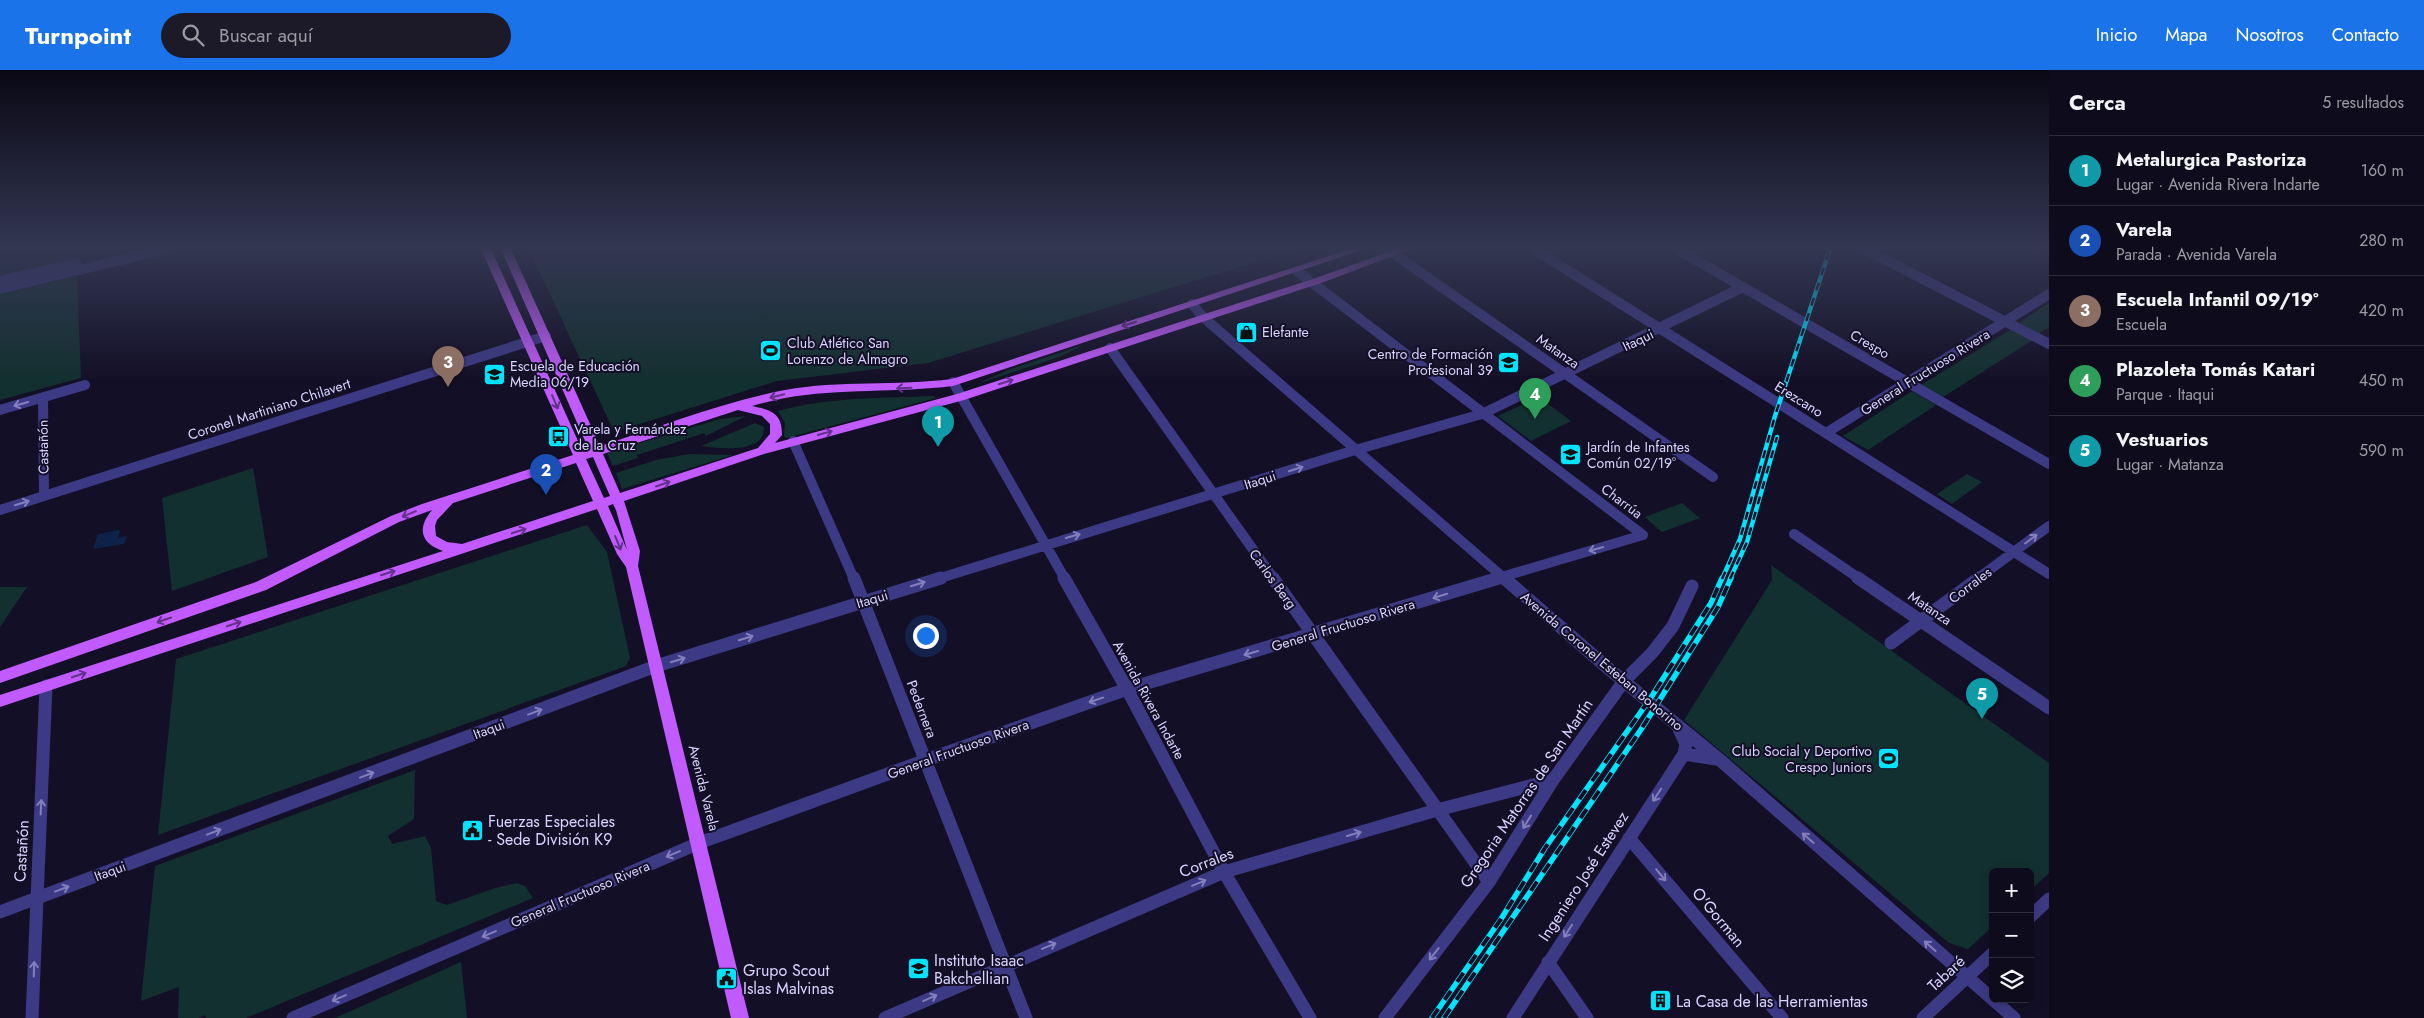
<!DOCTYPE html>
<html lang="es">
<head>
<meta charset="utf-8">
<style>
  body { margin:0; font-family:Jost,sans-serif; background:#1c1929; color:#f1f3f6 }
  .controls { position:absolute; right:15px; bottom:15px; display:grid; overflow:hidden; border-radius:8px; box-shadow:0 2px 12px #0003 }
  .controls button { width:45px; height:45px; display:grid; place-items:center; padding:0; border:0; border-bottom:1px solid #2e2b3b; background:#0e0b1c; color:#f1f3f6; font:25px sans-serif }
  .you { position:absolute; left:925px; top:565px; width:18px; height:18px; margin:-12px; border:4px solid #fff; border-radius:50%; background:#1a73e8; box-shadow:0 0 0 8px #1a73e833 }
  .badge { display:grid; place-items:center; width:32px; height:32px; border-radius:50%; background:#1a73e8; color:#fff; font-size:16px; font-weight:700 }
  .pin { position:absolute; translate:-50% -41px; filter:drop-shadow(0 1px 2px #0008) }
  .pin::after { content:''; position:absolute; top:26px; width:18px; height:15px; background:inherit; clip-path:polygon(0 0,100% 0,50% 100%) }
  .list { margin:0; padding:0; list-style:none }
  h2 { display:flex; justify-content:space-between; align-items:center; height:65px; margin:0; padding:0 20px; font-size:21px }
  h2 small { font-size:16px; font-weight:400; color:#9b9ba3 }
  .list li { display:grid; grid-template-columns:32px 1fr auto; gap:15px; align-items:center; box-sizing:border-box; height:70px; padding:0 20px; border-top:1px solid #2e2b3b }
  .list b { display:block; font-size:19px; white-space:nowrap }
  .list p { margin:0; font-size:16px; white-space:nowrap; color:#9b9ba3 }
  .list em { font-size:16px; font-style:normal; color:#9b9ba3 }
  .icon { flex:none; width:28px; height:28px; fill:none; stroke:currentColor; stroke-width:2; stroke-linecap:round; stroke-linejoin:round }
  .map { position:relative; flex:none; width:2049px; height:948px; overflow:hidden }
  header { display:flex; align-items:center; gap:30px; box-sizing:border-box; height:70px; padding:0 25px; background:#1a73e8; color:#fff }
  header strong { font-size:24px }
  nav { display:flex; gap:28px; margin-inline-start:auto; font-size:18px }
  .search { width:350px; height:45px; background:#1c1929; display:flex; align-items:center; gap:12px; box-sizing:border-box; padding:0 18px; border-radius:28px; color:#9b9ba3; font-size:19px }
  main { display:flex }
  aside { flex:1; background:#0e0b1c }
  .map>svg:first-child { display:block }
  .green { fill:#12302f }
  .water { fill:#0c2248 }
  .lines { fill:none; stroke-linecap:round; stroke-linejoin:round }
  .minor-far1 { stroke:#3d3a85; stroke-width:10 }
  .minor { stroke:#3d3a85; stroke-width:13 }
  .major { fill:#c25bff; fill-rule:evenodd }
  .rail-far1-casing { stroke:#00e5ff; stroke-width:4.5 }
  .rail-casing { stroke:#00e5ff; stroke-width:5.5 }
  .rail-far1 { stroke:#130f26; stroke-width:2.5; stroke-dasharray:8; stroke-linecap:butt }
  .rail { stroke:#130f26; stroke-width:4; stroke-dasharray:11; stroke-linecap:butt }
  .oneway { stroke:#623188 }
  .oneway2 { stroke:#837fbc }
  .labels { text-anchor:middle; stroke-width:4; stroke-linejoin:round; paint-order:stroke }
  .poi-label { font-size:14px; fill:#d9d4ff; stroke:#130f26; text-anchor:start }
  .street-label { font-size:14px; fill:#d9d4ff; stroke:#130f26 }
  .near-street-label { font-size:16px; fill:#d9d4ff; stroke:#130f26 }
  .near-poi-label { font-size:16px; fill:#d9d4ff; stroke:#130f26; text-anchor:start }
</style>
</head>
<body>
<header>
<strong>Turnpoint</strong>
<div class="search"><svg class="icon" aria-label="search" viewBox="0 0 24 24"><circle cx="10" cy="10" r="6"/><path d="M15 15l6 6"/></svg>Buscar aquí</div>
<nav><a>Inicio</a><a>Mapa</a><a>Nosotros</a><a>Contacto</a></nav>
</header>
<main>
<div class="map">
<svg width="2049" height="948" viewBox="0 0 2049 948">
  <rect width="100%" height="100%" fill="#130f26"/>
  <path class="green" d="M0 179H122L0 208Z
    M529 179H1297L928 293 777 311 614 362Z
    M77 206 81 308 0 330V224Z
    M2049 233V257L2036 265 2019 253Z
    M2012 259 2033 270 1943 327 1921 315Z
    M1084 275 1059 287 977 314 1008 300Z
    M1912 321 1936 335 1868 380 1843 366Z
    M934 326 936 328 786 368 784 366 785 353 778 341C829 327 881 328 934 326Z
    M1539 327 1571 351 1531 371 1498 346Z
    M746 346 706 366 704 363 637 385 638 388 613 396 607 383 720 349Z
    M755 353 764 357C765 385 717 378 701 376Z
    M689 384 733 385 622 419 616 403 656 390Z
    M253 398 268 487 172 521 162 428Z
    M1967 404 1982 412 1952 434 1937 424Z
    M1682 433 1700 448 1662 462 1645 447Z
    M587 455 607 482 630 588 626 596 158 765 176 589Z
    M1771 495 2049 693V803L2030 821V802H1993V856L1968 879 1949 873 1684 650 1772 510Z
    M0 517H27L0 557Z
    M415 700 414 749 388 766 392 774 425 766 431 778 436 831 447 835 495 818 517 813 525 816 533 828 246 948H206L205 945 199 948H178L179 917 141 931 155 796Z
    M461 892 467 948H335Z"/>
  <path class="water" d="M120 460 118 468 127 466 124 474 93 479 98 464Z"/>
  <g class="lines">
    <path class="minor-far1" d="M1387 179 1713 407
      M1534 179 2049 504
      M1677 179 2049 394
      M1865 179 2049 274
      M1297 201 1643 465
      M0 211 76 193
      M0 219 166 179
      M1192 234 1203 247 1505 509
      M1110 278 1274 509
      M953 312 1065 509
      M43 327 44 426
      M0 340 85 315
      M1826 363 2049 224
      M793 371 854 509
      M0 440 546 266
      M1794 464 1860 509
      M937 509 1355 380 1482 344 1743 217
      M1495 509 1643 465
      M1977 509 2049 456"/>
    <path class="minor" d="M854 508 1026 948
      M1064 508 1127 619 1224 802 1310 948
      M1273 508 1489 812
      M1504 508 1609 599 1720 690 2014 948
      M1858 508 2049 638
      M1891 573 1979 508
      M1684 684 1716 689
      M1629 768 1782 948
      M0 842 656 596 941 508
      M2030 847 2049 829
      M1548 892 1587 948
      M32 948 46 616
      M293 948 699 773 926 690 1127 619 1499 508
      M885 948 1224 802 1437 740 1553 710
      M1385 948 1489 812 1553 710 1624 611 1652 583 1673 556 1692 516
      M1513 948 1684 684 1686 674 1679 659
      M1923 948 1993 883"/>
    <path class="major" d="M481 179H491L583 382 589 380 501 179H511L600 376C660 357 722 332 785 320 840 310 897 316 952 309L1350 179H1365L953 316C897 323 840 318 785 328 774 330 763 333 752 336 771 340 782 343 782 365L775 373 957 324 1316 208 1396 179H1411L1324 212 964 330 764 384 624 431 640 481 638 496 749 948H731L626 497 617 484 597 439 0 637V625L443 481C420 473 417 458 432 440L399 452 266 520 0 613V601L256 512 391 446 422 434 573 385ZM738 340 762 346 770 354V364L758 378 620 423 603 384ZM593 387 610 426 604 428 586 389ZM576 393 593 431 462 474 447 472 436 466 435 456 437 450 453 433ZM613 434 616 440 627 480 608 436Z"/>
    <defs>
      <path id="rail-far1" d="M1722 509 1740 469 1775 346 1830 179
        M1730 509 1747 472 1777 367"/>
      <path id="rail" d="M1432 948 1501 849 1545 778 1652 626 1711 533 1722 508
        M1444 948 1642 658 1718 537 1731 508"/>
    </defs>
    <use href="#rail-far1" class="rail-far1-casing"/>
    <use href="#rail" class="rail-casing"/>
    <use href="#rail-far1" class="rail-far1"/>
    <use href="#rail" class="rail"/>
  </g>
  <defs><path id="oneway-shaft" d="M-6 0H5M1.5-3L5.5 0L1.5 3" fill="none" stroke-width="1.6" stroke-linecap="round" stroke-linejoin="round" transform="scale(1.25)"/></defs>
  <g class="oneway">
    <use href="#oneway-shaft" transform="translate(1129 254) rotate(162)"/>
    <use href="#oneway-shaft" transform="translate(1006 312) rotate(-18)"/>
    <use href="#oneway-shaft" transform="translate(904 318) rotate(178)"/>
    <use href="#oneway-shaft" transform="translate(777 326) rotate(166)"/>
    <use href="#oneway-shaft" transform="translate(555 332) rotate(67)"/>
    <use href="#oneway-shaft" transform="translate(825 363) rotate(-15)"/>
    <use href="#oneway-shaft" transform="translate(663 414) rotate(-19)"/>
    <use href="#oneway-shaft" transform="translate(409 444) rotate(158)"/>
    <use href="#oneway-shaft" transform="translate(519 461) rotate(-18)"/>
    <use href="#oneway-shaft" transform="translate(618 473) rotate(68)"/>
    <use href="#oneway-shaft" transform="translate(388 503) rotate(-18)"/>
    <use href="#oneway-shaft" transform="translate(164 550) rotate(161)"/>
    <use href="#oneway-shaft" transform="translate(234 554) rotate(-18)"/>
    <use href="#oneway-shaft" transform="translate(79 605) rotate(-18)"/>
  </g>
  <g class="oneway2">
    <use href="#oneway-shaft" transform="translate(21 334) rotate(164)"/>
    <use href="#oneway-shaft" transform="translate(1296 399) rotate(-18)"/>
    <use href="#oneway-shaft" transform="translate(22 433) rotate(-17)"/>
    <use href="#oneway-shaft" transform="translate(1073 466) rotate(-16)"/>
    <use href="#oneway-shaft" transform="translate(2031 469) rotate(-37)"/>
    <use href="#oneway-shaft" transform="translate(1596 479) rotate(164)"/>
    <use href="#oneway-shaft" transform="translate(918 514) rotate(-17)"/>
    <use href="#oneway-shaft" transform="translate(1440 526) rotate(163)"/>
    <use href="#oneway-shaft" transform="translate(746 568) rotate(-17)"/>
    <use href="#oneway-shaft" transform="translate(1251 583) rotate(164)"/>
    <use href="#oneway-shaft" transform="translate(678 590) rotate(-17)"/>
    <use href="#oneway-shaft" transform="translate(1096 630) rotate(161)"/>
    <use href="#oneway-shaft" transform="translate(535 642) rotate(-21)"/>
    <use href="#oneway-shaft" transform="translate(367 705) rotate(-21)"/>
    <use href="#oneway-shaft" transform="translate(1657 725) rotate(123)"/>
    <use href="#oneway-shaft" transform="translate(41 737) rotate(-87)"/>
    <use href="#oneway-shaft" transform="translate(1527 752) rotate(122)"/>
    <use href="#oneway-shaft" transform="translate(214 762) rotate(-21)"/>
    <use href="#oneway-shaft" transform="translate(1354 764) rotate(-16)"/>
    <use href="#oneway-shaft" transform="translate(1808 768) rotate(-139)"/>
    <use href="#oneway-shaft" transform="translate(673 784) rotate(157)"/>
    <use href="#oneway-shaft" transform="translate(1661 805) rotate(50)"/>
    <use href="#oneway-shaft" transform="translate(1199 813) rotate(-23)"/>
    <use href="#oneway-shaft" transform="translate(62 819) rotate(-21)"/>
    <use href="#oneway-shaft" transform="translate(1568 861) rotate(123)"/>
    <use href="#oneway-shaft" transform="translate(489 864) rotate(157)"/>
    <use href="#oneway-shaft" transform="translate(1049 876) rotate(-23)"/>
    <use href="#oneway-shaft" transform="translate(1930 876) rotate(-139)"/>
    <use href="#oneway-shaft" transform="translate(1434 884) rotate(128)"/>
    <use href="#oneway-shaft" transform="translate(34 899) rotate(-88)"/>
    <use href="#oneway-shaft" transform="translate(339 928) rotate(157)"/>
    <use href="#oneway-shaft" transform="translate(930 928) rotate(-24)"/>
  </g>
  <linearGradient id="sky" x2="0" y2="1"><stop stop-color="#0a0815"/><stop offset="0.57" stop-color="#333752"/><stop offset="1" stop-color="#333752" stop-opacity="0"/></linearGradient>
  <rect width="2049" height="312" fill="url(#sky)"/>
  <defs>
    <symbol id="shop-square" viewBox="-11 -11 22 22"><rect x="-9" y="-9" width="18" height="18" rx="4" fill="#00e5ff" stroke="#130f26"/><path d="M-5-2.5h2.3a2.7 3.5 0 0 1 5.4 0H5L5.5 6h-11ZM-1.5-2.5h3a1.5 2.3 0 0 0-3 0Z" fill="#111"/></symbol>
    <symbol id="stadium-square" viewBox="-11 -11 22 22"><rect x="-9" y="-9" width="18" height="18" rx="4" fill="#00e5ff" stroke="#130f26"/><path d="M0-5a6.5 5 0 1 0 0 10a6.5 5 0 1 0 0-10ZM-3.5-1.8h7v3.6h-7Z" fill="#111"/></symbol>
    <symbol id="school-square" viewBox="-11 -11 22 22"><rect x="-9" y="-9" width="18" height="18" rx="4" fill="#00e5ff" stroke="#130f26"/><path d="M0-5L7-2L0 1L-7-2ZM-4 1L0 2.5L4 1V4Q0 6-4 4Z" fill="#111"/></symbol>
    <symbol id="bus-square" viewBox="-11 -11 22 22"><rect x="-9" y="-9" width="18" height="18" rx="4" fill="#00e5ff" stroke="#130f26"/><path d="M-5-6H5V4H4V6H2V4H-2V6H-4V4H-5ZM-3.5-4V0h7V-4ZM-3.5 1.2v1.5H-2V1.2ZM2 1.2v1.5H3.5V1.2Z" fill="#111"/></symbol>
    <symbol id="civic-square" viewBox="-11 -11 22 22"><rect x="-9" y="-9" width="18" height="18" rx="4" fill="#00e5ff" stroke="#130f26"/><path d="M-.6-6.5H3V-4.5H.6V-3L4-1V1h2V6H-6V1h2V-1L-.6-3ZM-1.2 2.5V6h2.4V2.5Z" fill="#111"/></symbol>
    <symbol id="building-square" viewBox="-11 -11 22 22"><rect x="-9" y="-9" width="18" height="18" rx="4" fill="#00e5ff" stroke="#130f26"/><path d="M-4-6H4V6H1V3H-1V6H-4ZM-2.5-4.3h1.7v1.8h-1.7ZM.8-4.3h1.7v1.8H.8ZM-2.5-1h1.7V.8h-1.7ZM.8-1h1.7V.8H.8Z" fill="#111"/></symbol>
  </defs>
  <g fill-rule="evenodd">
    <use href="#shop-square" x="1234" y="250" width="25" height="25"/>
    <use href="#stadium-square" x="758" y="268" width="25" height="25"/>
    <use href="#school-square" x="1496" y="280" width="25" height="25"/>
    <use href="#school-square" x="482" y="292" width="25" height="25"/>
    <use href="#bus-square" x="546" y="354" width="25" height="25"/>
    <use href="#school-square" x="1558" y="372" width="25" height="25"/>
    <use href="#stadium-square" x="1876" y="676" width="25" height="25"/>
    <use href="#civic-square" x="460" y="748" width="25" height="25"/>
    <use href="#school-square" x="906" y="886" width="25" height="25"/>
    <use href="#civic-square" x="714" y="896" width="25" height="25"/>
    <use href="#building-square" x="1648" y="918" width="25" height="25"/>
  </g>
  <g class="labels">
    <g class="poi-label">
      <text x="1262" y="267">Elefante</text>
      <text x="787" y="278">Club Atlético San<tspan x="787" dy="16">Lorenzo de Almagro</tspan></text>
      <text x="1493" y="289" text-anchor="end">Centro de Formación<tspan x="1493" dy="16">Profesional 39</tspan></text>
      <text x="510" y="301">Escuela de Educación<tspan x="510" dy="16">Media 06/19</tspan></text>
      <text x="574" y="364">Varela y Fernández<tspan x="574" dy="16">de la Cruz</tspan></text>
      <text x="1587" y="382">Jardín de Infantes<tspan x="1587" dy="16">Común 02/19°</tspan></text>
      <text x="1872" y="686" text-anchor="end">Club Social y Deportivo<tspan x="1872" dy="16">Crespo Juniors</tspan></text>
    </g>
    <g class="street-label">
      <text transform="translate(1638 270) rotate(-26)" y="5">Itaqui</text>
      <text transform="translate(1870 274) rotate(30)" y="5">Crespo</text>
      <text transform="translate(1558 281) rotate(35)" y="5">Matanza</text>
      <text transform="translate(1925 302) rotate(-32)" y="5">General Fructuoso Rivera</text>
      <text transform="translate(1799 329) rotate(32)" y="5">Erezcano</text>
      <text transform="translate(269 339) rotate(-18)" y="5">Coronel Martiniano Chilavert</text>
      <text transform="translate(43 377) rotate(-91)" y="5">Castañón</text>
      <text transform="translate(1260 410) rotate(-18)" y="5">Itaqui</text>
      <text transform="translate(1622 431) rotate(37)" y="5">Charrúa</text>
      <text transform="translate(1273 509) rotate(54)" y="5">Carlos Berg</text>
      <text transform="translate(1970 515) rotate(-37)" y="5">Corrales</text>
      <text transform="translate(872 529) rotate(-17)" y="5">Itaqui</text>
      <text transform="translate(1930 538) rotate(34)" y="5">Matanza</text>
      <text transform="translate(1343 555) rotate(-17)" y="5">General Fructuoso Rivera</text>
      <text transform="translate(1602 591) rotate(40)" y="5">Avenida Coronel Esteban Bonorino</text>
      <text transform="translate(1149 630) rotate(61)" y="5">Avenida Rivera Indarte</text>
      <text transform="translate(922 639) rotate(69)" y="5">Pedernera</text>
      <text transform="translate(489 659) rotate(-21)" y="5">Itaqui</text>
      <text transform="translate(958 679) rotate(-20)" y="5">General Fructuoso Rivera</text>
      <text transform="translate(704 718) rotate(76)" y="5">Avenida Varela</text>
      <text transform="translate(110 801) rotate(-21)" y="5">Itaqui</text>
      <text transform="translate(580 824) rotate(-23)" y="5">General Fructuoso Rivera</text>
    </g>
    <g class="near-street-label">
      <text transform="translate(1526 723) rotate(-56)" y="6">Gregoria Matorras de San Martín</text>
      <text transform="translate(21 781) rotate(-87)" y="6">Castañón</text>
      <text transform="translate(1206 792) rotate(-21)" y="6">Corrales</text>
      <text transform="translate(1583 806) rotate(-57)" y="6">Ingeniero José Estevez</text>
      <text transform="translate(1719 847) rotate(50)" y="6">O'Gorman</text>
      <text transform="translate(1946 903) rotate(-43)" y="6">Tabaré</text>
    </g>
    <g class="near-poi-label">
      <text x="488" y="757">Fuerzas Especiales<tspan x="488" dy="18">- Sede División K9</tspan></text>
      <text x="934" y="896">Instituto Isaac<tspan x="934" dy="18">Bakchellian</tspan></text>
      <text x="743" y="906">Grupo Scout<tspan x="743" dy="18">Islas Malvinas</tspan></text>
      <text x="1676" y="937">La Casa de las Herramientas</text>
    </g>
  </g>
</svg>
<div class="controls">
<button>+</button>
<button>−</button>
<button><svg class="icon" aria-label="layers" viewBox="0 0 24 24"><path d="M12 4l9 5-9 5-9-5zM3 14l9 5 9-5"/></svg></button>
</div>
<div class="you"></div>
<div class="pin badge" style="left:938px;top:377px;background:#0f9aa8">1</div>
<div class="pin badge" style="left:546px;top:425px;background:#1a4fb4">2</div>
<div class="pin badge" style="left:448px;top:317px;background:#8d6e63">3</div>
<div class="pin badge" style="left:1535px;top:349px;background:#2e9e5b">4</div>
<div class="pin badge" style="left:1982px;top:649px;background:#0f9aa8">5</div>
</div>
<aside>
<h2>Cerca<small>5 resultados</small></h2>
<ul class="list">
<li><span class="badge" style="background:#0f9aa8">1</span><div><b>Metalurgica Pastoriza</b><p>Lugar · Avenida Rivera Indarte</p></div><em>160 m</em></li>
<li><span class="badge" style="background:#1a4fb4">2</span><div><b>Varela</b><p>Parada · Avenida Varela</p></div><em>280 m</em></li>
<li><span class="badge" style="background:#8d6e63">3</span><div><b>Escuela Infantil 09/19°</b><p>Escuela</p></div><em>420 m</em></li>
<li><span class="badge" style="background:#2e9e5b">4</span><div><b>Plazoleta Tomás Katari</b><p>Parque · Itaqui</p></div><em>450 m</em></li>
<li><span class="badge" style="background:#0f9aa8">5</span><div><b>Vestuarios</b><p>Lugar · Matanza</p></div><em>590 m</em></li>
</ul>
</aside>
</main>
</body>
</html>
